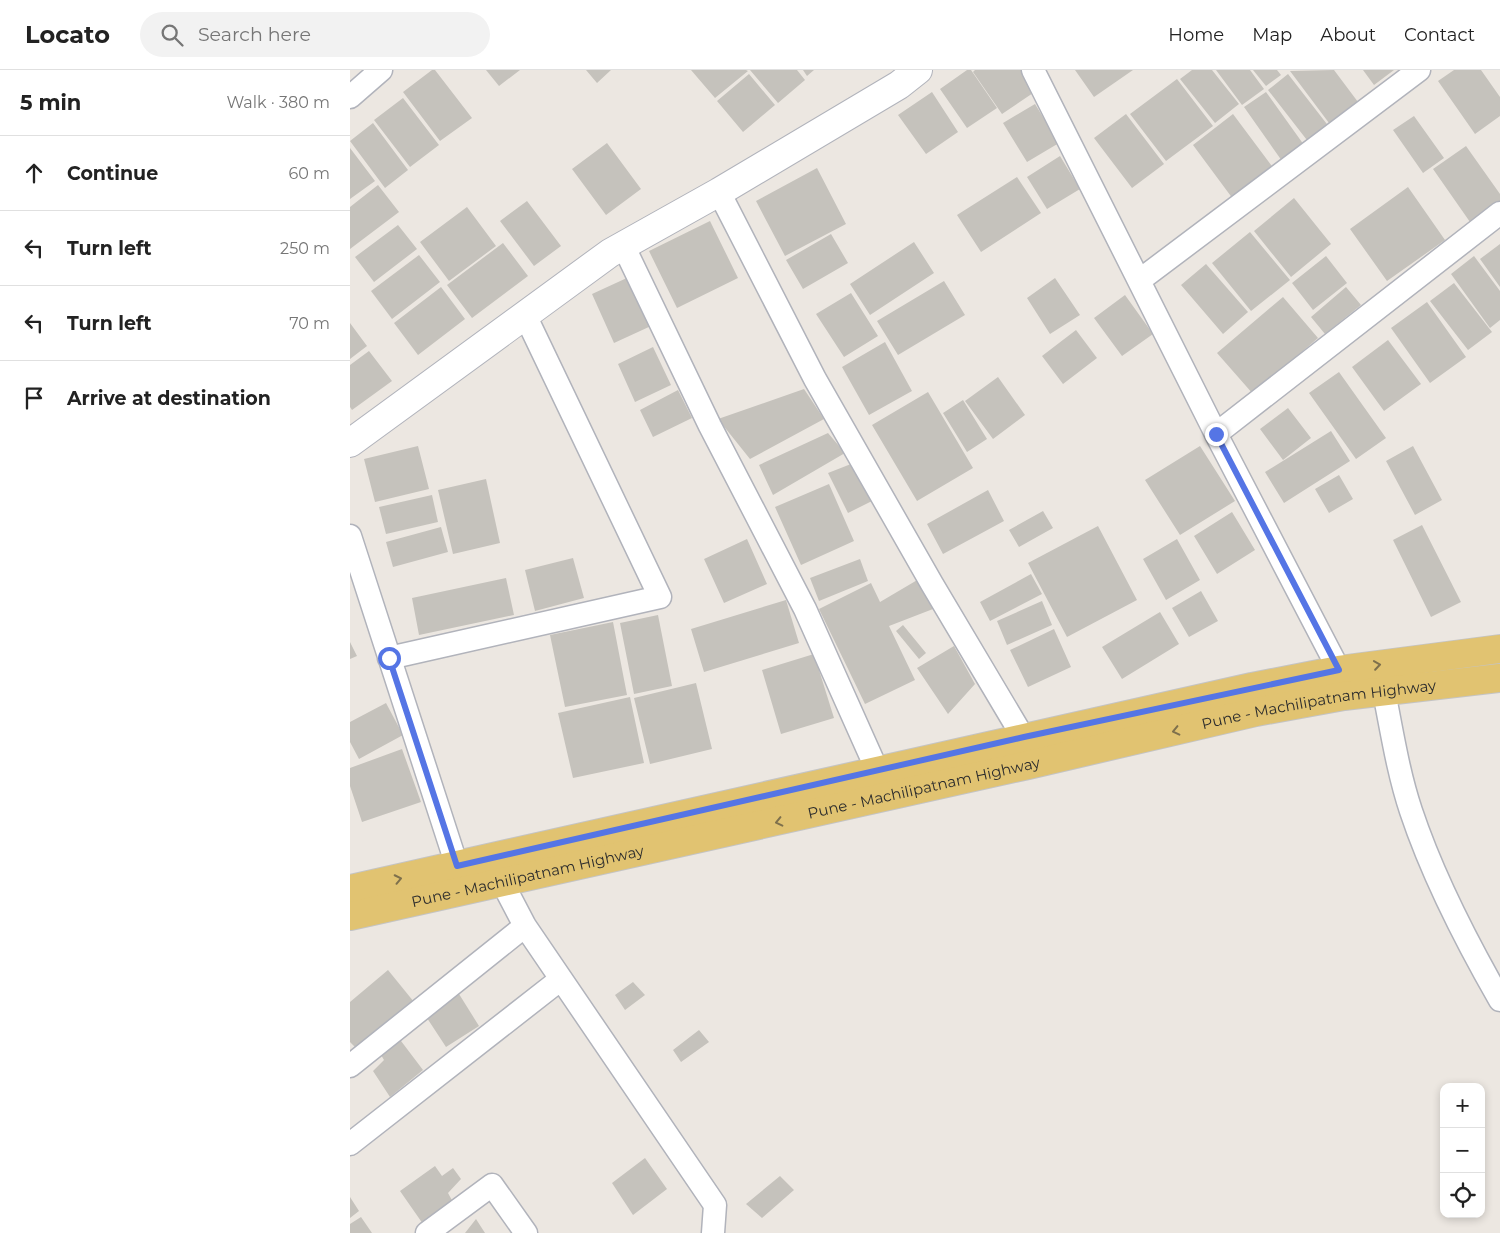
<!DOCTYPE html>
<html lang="en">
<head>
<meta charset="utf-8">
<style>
  body { margin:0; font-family:Montserrat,sans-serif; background:#f2f2f2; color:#222 }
  .controls { position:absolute; right:15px; bottom:15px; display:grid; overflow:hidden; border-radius:10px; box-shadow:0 2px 8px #0003 }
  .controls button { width:45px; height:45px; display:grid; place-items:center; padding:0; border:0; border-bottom:1px solid #e0e0e0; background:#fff; color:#222; font:25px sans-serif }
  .stop { position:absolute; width:15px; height:15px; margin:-11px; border:4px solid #5575e5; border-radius:50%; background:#fff }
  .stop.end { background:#5575e5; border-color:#fff; box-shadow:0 1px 5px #0008 }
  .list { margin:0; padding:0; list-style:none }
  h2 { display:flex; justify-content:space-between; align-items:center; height:65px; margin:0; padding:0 20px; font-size:21px }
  h2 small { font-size:16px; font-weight:400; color:#767676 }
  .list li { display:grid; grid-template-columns:32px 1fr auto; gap:15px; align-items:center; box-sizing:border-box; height:75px; padding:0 20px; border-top:1px solid #e0e0e0 }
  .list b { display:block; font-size:19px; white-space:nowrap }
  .list em { font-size:16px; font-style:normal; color:#767676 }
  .icon { flex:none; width:28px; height:28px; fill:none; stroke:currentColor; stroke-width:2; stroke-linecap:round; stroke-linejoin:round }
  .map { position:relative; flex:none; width:1150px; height:1163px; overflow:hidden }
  header { display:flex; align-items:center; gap:30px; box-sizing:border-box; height:70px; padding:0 25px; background:#fff; border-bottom:1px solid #e0e0e0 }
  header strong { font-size:24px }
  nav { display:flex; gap:28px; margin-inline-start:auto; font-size:18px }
  .search { width:350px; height:45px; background:#f2f2f2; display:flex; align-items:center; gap:12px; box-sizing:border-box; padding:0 18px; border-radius:28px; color:#767676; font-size:19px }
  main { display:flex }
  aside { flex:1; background:#fff }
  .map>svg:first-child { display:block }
  .building { fill:#c5c2bc }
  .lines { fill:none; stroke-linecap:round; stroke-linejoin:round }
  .minor-casing { stroke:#b1b3bb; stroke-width:25 }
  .secondary-casing { stroke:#b1b3bb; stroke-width:30 }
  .primary-casing { stroke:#c4c4c4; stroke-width:30 }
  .minor { stroke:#fff; stroke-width:22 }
  .secondary { stroke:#fff; stroke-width:28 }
  .primary { stroke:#e1c371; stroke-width:28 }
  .oneway { stroke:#7e704c }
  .route { stroke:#5575e5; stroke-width:6 }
  .labels { text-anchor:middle; stroke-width:4.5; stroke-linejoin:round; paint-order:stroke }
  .street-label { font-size:15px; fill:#2d2d2d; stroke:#fff }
</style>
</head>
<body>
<header>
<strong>Locato</strong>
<div class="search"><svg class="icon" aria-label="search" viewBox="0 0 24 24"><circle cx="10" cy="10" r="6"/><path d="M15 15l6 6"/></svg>Search here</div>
<nav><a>Home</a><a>Map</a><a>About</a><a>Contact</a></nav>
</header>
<main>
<aside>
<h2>5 min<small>Walk · 380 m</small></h2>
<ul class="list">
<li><svg class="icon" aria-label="ahead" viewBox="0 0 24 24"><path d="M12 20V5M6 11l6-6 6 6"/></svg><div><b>Continue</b></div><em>60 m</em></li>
<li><svg class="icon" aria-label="left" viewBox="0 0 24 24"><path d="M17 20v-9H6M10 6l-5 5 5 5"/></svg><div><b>Turn left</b></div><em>250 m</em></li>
<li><svg class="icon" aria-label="left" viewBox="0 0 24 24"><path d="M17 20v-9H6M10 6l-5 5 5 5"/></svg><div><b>Turn left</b></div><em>70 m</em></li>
<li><svg class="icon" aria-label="arrive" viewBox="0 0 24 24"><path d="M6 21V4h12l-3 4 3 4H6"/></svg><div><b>Arrive at destination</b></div></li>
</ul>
</aside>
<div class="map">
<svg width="1150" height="1163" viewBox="0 0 1150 1163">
  <rect width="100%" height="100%" fill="#ece7e1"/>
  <path class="building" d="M82 0H85L122 48 90 71 53 22Z
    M136 0H170L149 16Z
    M236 0H261L247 13Z
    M341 0H396L398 1 365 28Z
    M400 0H447L455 10 428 33Z
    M453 0H464L457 6Z
    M617 0H621L647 38 617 58 590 19Z
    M625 0H671L686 21 652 44 623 2Z
    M725 0H783L744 27Z
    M842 0H862L889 34 865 53 830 9Z
    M866 0H900L914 19 892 35Z
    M903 0H927L931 5 916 16Z
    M984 0 1011 36 982 57 940 1Z
    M1013 0H1044L1024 15Z
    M1104 0H1131L1150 27V46L1125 64 1088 11Z
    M399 4 425 35 393 62 367 31Z
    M938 4 980 58 960 74 918 20Z
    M827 9 863 56 816 91 780 44Z
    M582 22 608 62 576 84 548 45Z
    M916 22 954 75 932 91 894 37Z
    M53 28 89 75 60 97 24 50Z
    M685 34 709 73 677 92 653 53Z
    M776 44 814 94 782 118 744 68Z
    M883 44 924 99 883 129 843 75Z
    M1064 46 1094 88 1073 103 1043 60Z
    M23 53 58 100 35 118 0 71Z
    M257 73 291 119 256 145 222 99Z
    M1116 76 1150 124V131L1120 152 1083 99Z
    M0 78 25 111 0 129Z
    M710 86 730 119 697 139 677 107Z
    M467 98 496 154 435 186 406 131Z
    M667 107 691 143 631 182 607 145Z
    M28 115 49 142 0 179V137Z
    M1058 117 1095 170 1037 211 1000 159Z
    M944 128 981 174 941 207 904 161Z
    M177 131 211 176 184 196 150 151Z
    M117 137 146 176 99 211 70 172Z
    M360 151 388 208 327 238 299 181Z
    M48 155 67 179 24 212 5 187Z
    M900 162 940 210 901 241 862 193Z
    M481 164 498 193 453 219 436 190Z
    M564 172 584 203 520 245 500 214Z
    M153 173 178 206 122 248 97 215Z
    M1150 174V217L1130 189Z
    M69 185 90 212 42 249 21 221Z
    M976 186 997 213 963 240 942 213Z
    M1124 186 1150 221V250L1140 258 1101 204Z
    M856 194 898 242 873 264 831 215Z
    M279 207 301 256 264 273 242 224Z
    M705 208 730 245 700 264 677 228Z
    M594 211 615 245 548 285 527 251Z
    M1104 213 1142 262 1118 280 1080 231Z
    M91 217 115 249 68 285 44 253Z
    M996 217 1011 235 975 264 961 247Z
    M501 223 528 266 494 287 466 244Z
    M775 225 803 264 772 286 744 248Z
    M933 227 968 268 903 324 867 283Z
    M1077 232 1116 287 1080 313 1041 258Z
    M0 253 17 276 0 289Z
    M726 260 747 288 713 314 692 286Z
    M1038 270 1071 314 1034 341 1002 297Z
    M535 272 562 321 519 345 492 297Z
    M303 277 321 315 285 332 268 294Z
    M19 281 42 311 2 340 0 337V295Z
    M989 302 1036 368 1006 389 959 323Z
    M648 307 675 345 643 369 615 331Z
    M454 319 474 349 400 389 368 349Z
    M328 320 342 348 303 367 290 340Z
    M578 322 623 398 567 431 522 355Z
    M613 330 637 369 617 382 593 343Z
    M938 338 961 368 933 390 910 359Z
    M981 361 1000 391 934 433 915 402Z
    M478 363 495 383 423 425 409 395Z
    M68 376 79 419 25 432 14 389Z
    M850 376 885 431 830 465 795 410Z
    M1063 376 1092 430 1065 445 1036 391Z
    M501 394 522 431 498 443 478 403Z
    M989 405 1003 429 979 443 965 419Z
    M136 409 150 473 103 484 88 420Z
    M479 414 504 471 451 495 425 437Z
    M638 420 654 451 593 484 577 454Z
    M82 425 88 452 36 464 29 437Z
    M693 441 703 458 669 477 659 460Z
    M882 442 905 480 867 504 844 466Z
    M1072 455 1111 532 1081 547 1043 470Z
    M748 456 787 530 717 567 678 493Z
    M91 457 98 482 43 497 36 472Z
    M397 469 417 514 374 533 354 489Z
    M827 469 850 510 816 530 793 489Z
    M223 488 234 528 185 541 175 500Z
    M510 489 518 511 469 531 460 508Z
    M681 504 692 524 640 551 630 532Z
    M156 508 164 545 69 565 62 528Z
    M569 509 583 539 539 556 565 610 515 634 469 539 521 513 530 532Z
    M851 521 868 551 839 567 822 538Z
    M436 530 449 573 354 602 341 559Z
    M692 531 702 555 657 575 647 551Z
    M810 542 829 574 772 609 752 577Z
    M308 545 322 616 284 624 270 553Z
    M263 552 277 625 215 637 200 565Z
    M553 555 576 583 569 589 546 561Z
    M704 559 721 597 678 617 660 580Z
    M0 572 7 586 0 589Z
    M604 576 625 614 598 644 567 598Z
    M464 584 484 648 431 664 412 600Z
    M346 613 362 679 300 694 284 628Z
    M280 627 294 693 223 708 208 643Z
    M36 633 53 665 9 689 0 672V652Z
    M52 679 71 732 12 752 0 716V698Z
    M38 900 64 932 6 978 0 972V932Z
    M283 912 295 925 275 940 265 925Z
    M109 924 129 956 96 977 77 948Z
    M349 960 359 972 331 992 323 980Z
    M48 967 73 1000 40 1027 23 1001 34 990 31 985Z
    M295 1088 317 1119 283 1145 262 1113Z
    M85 1096 92 1106 103 1098 111 1109 98 1123 104 1134 73 1154 50 1121Z
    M430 1106 444 1120 412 1148 396 1134Z
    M0 1127 9 1141 0 1148Z
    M11 1147 22 1163H0V1154Z
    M126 1149 135 1163H115Z"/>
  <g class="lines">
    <defs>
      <path id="minor" d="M683 0 866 364 989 600
        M0 27 31 0
        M369 122 465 309 582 514 673 667
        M273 175 360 356 455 539 527 700
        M790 210 1069 0
        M866 364 1150 143
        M0 466 107 796
        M39 588 310 527 175 245
        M1034 622C1042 662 1048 702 1061 741 1083 807 1115 869 1150 930
        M153 814 175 856 365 1135 363 1163
        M0 996 175 856
        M0 1074 211 909
        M77 1163 142 1115 176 1163"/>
      <path id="secondary" d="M0 373 260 183 369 122 549 15 568 0"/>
      <g id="primary">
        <path d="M0 819 902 617 989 600 1150 579"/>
        <path id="s1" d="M0 846 678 695 906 642 994 626 1150 608"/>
      </g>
    </defs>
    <use href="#minor" class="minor-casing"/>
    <use href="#secondary" class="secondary-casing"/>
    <use href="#primary" class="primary-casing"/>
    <use href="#minor" class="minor"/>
    <use href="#secondary" class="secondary"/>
    <use href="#primary" class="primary"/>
  </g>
  <defs><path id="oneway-chevron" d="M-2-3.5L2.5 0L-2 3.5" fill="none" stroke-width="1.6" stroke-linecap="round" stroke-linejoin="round" transform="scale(1.25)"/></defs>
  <g class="oneway">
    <use href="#oneway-chevron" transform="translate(1027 595) rotate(-8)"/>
    <use href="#oneway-chevron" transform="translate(826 661) rotate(167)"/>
    <use href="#oneway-chevron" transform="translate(429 752) rotate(167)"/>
    <use href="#oneway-chevron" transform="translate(48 809) rotate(-12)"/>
  </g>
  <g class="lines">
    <path class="route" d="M39 588 107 796 674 667 989 600 866 364"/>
  </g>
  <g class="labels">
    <g class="street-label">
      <text dy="5" stroke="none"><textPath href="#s1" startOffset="992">Pune - Machilipatnam Highway</textPath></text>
      <text dy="5" stroke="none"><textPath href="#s1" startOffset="588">Pune - Machilipatnam Highway</textPath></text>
      <text dy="5" stroke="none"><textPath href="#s1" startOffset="182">Pune - Machilipatnam Highway</textPath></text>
    </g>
  </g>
</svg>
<div class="controls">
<button>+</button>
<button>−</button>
<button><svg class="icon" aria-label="locate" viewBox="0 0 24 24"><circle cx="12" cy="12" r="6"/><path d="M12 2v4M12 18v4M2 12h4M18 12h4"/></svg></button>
</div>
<div class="stop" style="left:39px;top:588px"></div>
<div class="stop end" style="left:866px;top:364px"></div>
</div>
</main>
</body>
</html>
